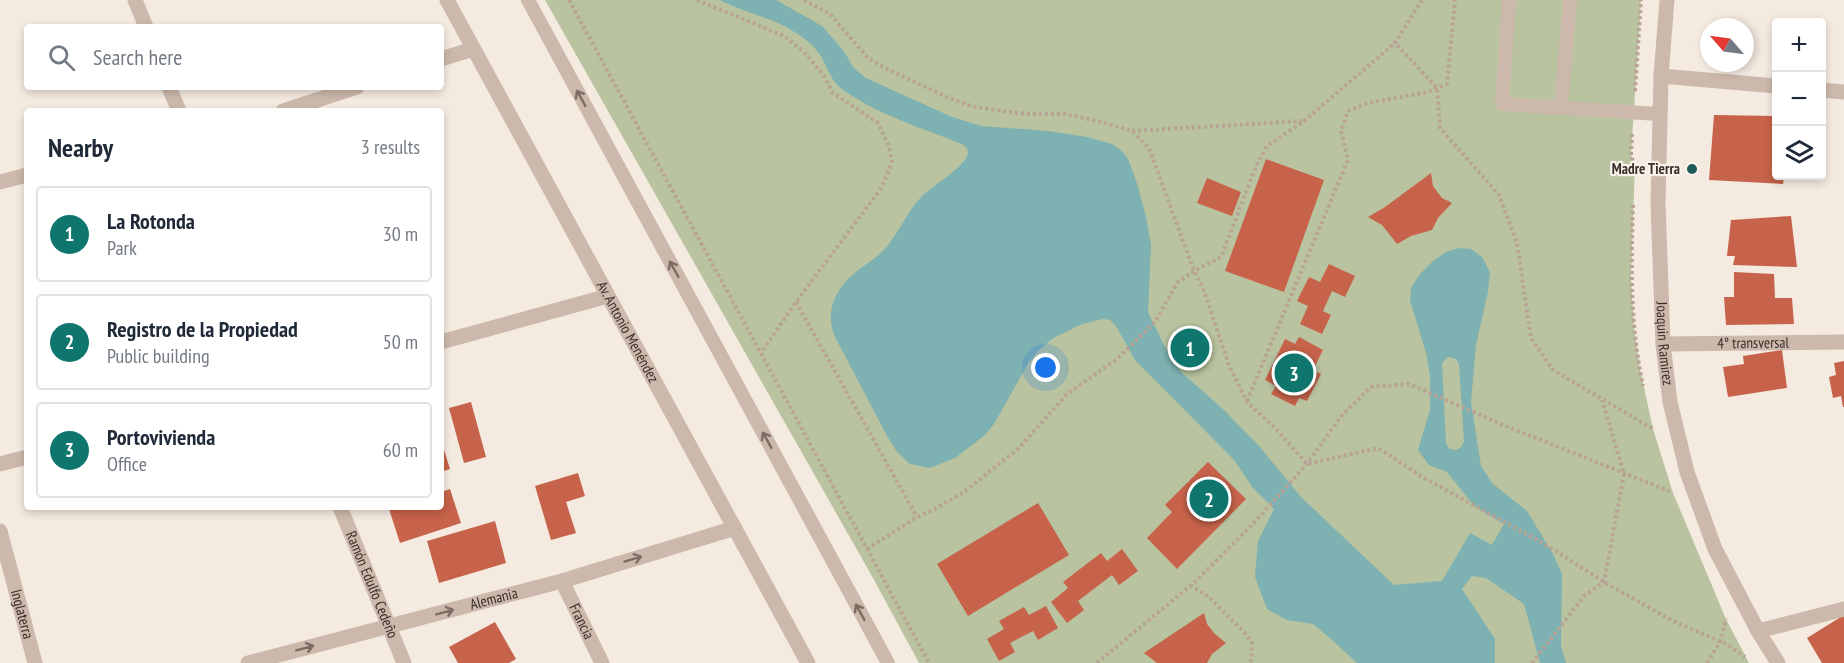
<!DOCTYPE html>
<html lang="en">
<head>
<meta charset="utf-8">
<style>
  body { margin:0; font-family:"PT Sans Narrow",sans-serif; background:#f2f2f3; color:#1f2937 }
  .controls { position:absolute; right:18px; top:18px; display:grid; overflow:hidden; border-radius:6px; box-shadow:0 3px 9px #0003 }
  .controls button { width:54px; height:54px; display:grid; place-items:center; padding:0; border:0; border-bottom:2px solid #e0e1e3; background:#fff; color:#1f2937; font:30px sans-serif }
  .compass { position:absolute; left:1700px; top:18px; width:54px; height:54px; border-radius:50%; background:#fff; box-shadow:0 3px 9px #0003; rotate:298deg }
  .you { position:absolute; left:1046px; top:368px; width:21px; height:21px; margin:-15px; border:4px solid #fff; border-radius:50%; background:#1a73e8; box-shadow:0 0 0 9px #1a73e833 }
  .badge { display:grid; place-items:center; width:39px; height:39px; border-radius:50%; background:#0f766e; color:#fff; font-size:20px; font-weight:700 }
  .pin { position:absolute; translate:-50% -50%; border:3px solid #fff; box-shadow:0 2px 6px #0006 }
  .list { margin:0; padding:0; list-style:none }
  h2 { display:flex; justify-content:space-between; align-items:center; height:78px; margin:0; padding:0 24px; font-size:26px }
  h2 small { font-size:20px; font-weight:400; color:#747a83 }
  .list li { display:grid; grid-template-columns:39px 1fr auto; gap:18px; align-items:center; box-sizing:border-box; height:96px; margin:0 12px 12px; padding:0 12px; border:2px solid #e0e1e3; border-radius:6px }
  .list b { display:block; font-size:22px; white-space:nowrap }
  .list p { margin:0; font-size:20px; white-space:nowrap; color:#747a83 }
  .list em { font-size:20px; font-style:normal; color:#747a83 }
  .icon { flex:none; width:33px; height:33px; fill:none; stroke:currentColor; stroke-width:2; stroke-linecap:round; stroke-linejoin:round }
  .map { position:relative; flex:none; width:1844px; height:663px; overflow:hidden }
  .search { position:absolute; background:#fff; box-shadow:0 3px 9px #0003; left:24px; top:24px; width:420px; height:66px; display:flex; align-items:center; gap:15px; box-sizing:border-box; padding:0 21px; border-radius:6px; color:#747a83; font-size:22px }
  .panel { position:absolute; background:#fff; box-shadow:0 3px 9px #0003; left:24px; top:108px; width:420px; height:402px; border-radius:6px }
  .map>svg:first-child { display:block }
  .green { fill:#b9c39f }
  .water { fill:#7eb1b1; fill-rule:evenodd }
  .building { fill:#c7634a }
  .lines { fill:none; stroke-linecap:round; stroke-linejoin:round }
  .path { stroke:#b8a395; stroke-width:4; stroke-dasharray:3 3; stroke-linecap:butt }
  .service { stroke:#ccb9ab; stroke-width:14 }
  .minor { stroke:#ccb9ab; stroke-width:15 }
  .tertiary { stroke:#ccb9ab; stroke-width:15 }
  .oneway { stroke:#7c6d64 }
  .poi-dot { fill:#1f5b5d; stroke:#fbf4ed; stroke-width:2 }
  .labels { text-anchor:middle; stroke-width:4.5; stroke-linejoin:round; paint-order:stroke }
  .poi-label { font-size:15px; font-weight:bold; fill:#3a2f2a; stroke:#fbf4ed; text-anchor:end }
  .street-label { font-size:15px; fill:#3a2f2a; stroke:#fbf4ed }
</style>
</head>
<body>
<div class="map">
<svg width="1844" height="663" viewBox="0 0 1844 663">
  <rect width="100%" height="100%" fill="#f4eae0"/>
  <path class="green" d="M545 0H1641L1631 155 1635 165 1631 277 1634 327 1640 369 1653 429 1673 493 1726 619 1749 663H919L873 578Z"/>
  <path class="water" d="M720 0H776L822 26 843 50 854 68 866 78 952 117 981 126 1048 131 1087 137 1112 144 1122 151 1128 159 1137 183 1146 217 1151 245 1148 312 1164 345 1180 371 1224 410 1259 446 1301 497 1394 585 1442 581 1470 533 1492 545 1504 524 1474 506 1447 472 1429 465 1418 450 1430 410V376L1426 353 1410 300 1411 288 1420 274 1433 261 1446 252 1459 248 1471 249 1482 257 1490 272 1488 292 1476 345 1471 402 1481 466 1493 484 1527 511 1553 554 1562 574 1561 646 1566 663H1540L1524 604 1486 578 1472 576 1462 589 1495 639V663H1357L1331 639 1313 624 1287 620 1267 609 1255 577 1258 541 1274 509 1253 488 1234 460 1135 360 1116 326 1110 320 1103 319 1082 324 1052 339 1038 351 1029 362 994 424 985 435 955 458 930 468 910 464 897 452 886 434 835 337C828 319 830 305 840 289 851 271 872 263 885 249 899 233 907 211 922 196 933 186 962 168 967 156 970 149 965 145 959 143 922 128 874 113 842 89 831 81 828 69 822 58 816 48 806 39 796 33 773 17 744 13 720 0ZM1448 357 1456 359 1459 364 1464 442 1461 447 1456 450 1450 449 1446 444 1442 363Z"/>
  <path class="building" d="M1714 115 1776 116V176H1784L1783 184 1709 180Z
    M1266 159 1324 180 1284 292 1225 271Z
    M1431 173 1433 186 1442 198 1452 203 1438 218 1432 230 1411 236 1397 244 1382 225 1368 217 1385 207Z
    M1207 178 1241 192 1232 216 1197 203Z
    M1791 216 1797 267 1733 265 1735 256H1727L1731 220Z
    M1329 264 1355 276 1345 297 1332 291 1323 311 1331 315 1322 334 1300 324 1308 306 1297 301 1309 277 1320 282Z
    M1734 272 1774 274 1775 298H1792L1794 324 1726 325 1724 297H1734Z
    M1299 337 1323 350 1313 370 1321 374 1307 401 1299 398 1295 406 1271 394 1276 386 1265 380 1285 339 1295 344Z
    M1782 350 1787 388 1728 397 1723 367 1744 364 1743 356Z
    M1844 361V407H1843L1841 396 1833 398 1829 377 1836 375 1834 363Z
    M471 402 486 457 464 463 449 408Z
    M441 440 450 469 441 472Z
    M1208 462 1246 499 1177 569 1147 538 1172 512 1165 505Z
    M578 473 585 496 566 502 576 533 551 540 535 486Z
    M450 489 461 523 400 543 389 509 396 507H441V492Z
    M1038 503 1069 555 968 616 937 564Z
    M495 521 506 563 439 583 427 541Z
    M1122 549 1138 571 1119 585 1112 575 1078 601 1084 610 1067 623 1051 602 1068 588 1063 582 1101 553 1107 561Z
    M1046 606 1058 628 1038 640 1033 631 1010 643 1015 652 999 661 987 639 1004 629 999 621 1024 607 1029 615Z
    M1204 613 1207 624 1215 634 1226 643 1212 654 1207 663H1157L1144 653Z
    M1844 615V663H1822L1807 638Z
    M495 622 516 659 509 663H458L449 647Z"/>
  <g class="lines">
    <path class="path" d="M569 0 929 663
      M697 0 784 36 804 52 824 76 833 93 878 123 889 146 892 162 882 187 796 302 761 353
      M804 0 830 14 868 58 885 68 949 98 971 106 1001 111 1027 114H1065L1102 122 1132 131 1149 148 1194 271 1203 288 1229 365 1247 402 1274 427 1307 464 1378 448 1424 478 1545 544 1604 582 1671 620 1726 644 1745 657
      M1422 0 1395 43 1437 88 1440 128 1499 195 1517 243 1531 338 1553 370 1653 429
      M1635 91 1641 0
      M1132 131 1302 121
      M1632 134 1631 155 1635 168
      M1633 205C1631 267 1630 325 1643 386
      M796 302 917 517
      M1247 401 1348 160 1341 131 1348 111 1368 103 1428 92 1447 84 1455 0
      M867 549 917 517 933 510 964 492 1019 448 1067 394 1117 359 1155 322 1178 282 1194 271 1221 257 1257 164 1267 146 1304 121 1395 43
      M1190 585 1209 597 1245 633 1252 643 1251 663
      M1097 663 1196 581 1250 527 1307 464 1343 414 1371 387 1409 384 1508 427 1669 491
      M1532 663 1584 596 1604 582 1624 474 1602 400
      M1707 663 1720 642 1726 619"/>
    <path class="service" d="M528 0 888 663
      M1509 0 1502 104 1659 114
      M1561 107 1570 0"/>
    <g class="minor">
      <path d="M135 0 146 27"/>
      <path id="s1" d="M1667 0 1661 76 1658 203 1663 344 1670 402 1687 472 1715 549 1758 631 1778 663"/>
      <path d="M441 59 473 49"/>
      <path d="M1661 76 1776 86"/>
      <path d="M169 87 179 111"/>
      <path d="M1822 90 1844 92"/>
      <path d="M283 111 357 87"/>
      <path d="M0 182 27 175"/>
      <path d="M441 342 608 296"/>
      <path id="s2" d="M1663 344 1844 342"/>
      <path d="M0 464 27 457"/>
      <path id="s3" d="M340 507 404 663"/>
      <path id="s4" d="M0 531 35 663"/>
      <path id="s5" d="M562 581 602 663"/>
      <path d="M1758 631 1844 609"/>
      <path id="s6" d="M248 663 562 581 735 528"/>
    </g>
    <path class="tertiary" id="s7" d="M447 0 808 663"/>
  </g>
  <defs><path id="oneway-shaft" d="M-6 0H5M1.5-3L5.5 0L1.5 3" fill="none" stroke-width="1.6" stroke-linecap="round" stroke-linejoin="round" transform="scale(1.5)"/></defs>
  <g class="oneway">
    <use href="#oneway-shaft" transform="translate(581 98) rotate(-119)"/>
    <use href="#oneway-shaft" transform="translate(674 269) rotate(-119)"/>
    <use href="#oneway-shaft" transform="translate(767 440) rotate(-119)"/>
    <use href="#oneway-shaft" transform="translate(633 559) rotate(-17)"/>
    <use href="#oneway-shaft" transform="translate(445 612) rotate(-15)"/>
    <use href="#oneway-shaft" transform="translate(860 612) rotate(-119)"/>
    <use href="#oneway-shaft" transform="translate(305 648) rotate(-15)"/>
  </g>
  <circle class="poi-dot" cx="1692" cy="169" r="6"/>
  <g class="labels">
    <g class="poi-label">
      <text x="1680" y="174">Madre Tierra</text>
    </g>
    <g class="street-label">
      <text dy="5" stroke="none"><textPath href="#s7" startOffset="378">Av. Antonio Menéndez</textPath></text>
      <text dy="5" stroke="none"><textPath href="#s1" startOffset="344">Joaquin Ramirez</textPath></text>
      <text dy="5" stroke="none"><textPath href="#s2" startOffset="90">4° transversal</textPath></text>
      <text dy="5" stroke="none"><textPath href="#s3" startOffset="84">Ramón Edulfo Cedeño</textPath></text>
      <text dy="5" stroke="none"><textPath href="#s6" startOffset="254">Alemania</textPath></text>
      <text dy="5" stroke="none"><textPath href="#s4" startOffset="86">Inglaterra</textPath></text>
      <text dy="5" stroke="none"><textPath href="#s5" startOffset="45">Francia</textPath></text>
    </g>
  </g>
</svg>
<div class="controls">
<button>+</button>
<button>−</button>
<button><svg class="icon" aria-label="layers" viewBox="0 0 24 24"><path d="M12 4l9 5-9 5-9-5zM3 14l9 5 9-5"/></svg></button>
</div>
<svg class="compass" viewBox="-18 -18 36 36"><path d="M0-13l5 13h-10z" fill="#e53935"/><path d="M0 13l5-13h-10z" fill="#747a83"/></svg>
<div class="you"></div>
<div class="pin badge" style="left:1190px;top:348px">1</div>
<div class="pin badge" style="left:1209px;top:499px">2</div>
<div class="pin badge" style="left:1294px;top:373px">3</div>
<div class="search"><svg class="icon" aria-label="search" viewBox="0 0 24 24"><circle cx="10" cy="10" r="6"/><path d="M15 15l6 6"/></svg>Search here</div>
<section class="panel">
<h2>Nearby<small>3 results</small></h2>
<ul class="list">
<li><span class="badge">1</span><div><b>La Rotonda</b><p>Park</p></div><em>30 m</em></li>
<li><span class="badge">2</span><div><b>Registro de la Propiedad</b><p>Public building</p></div><em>50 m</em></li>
<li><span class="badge">3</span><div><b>Portovivienda</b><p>Office</p></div><em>60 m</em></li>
</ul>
</section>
</div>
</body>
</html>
